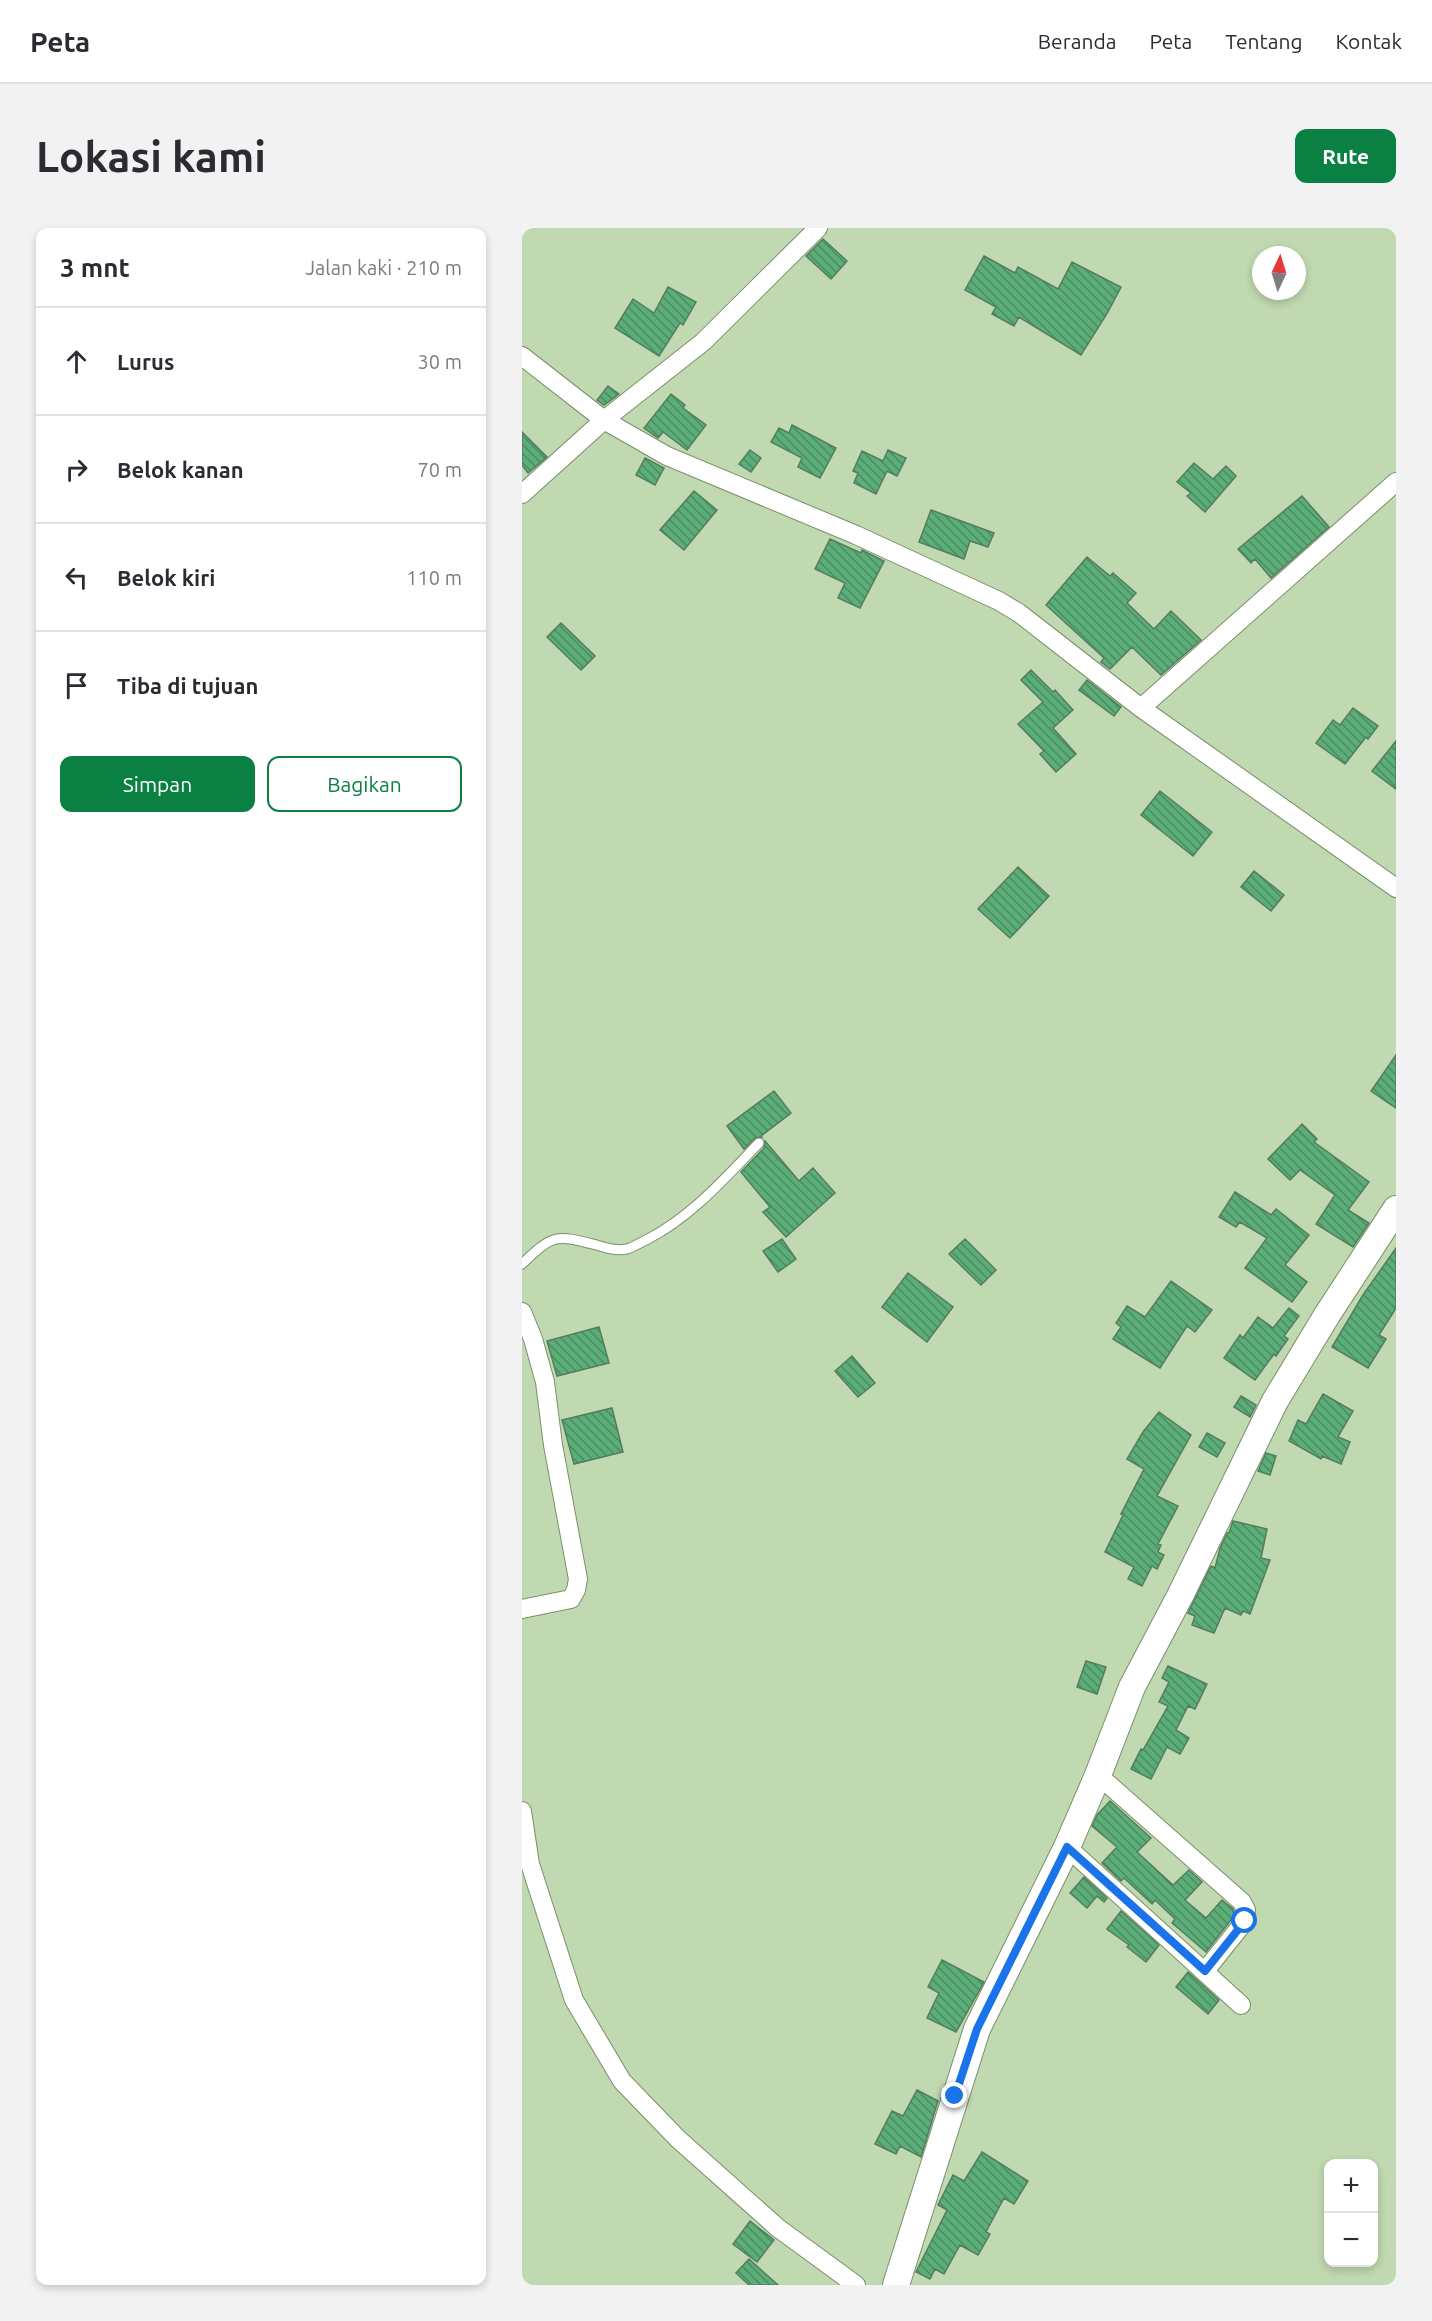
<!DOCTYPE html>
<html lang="id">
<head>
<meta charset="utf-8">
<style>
  body { margin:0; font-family:Ubuntu,sans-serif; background:#f2f2f3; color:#2b2b33 }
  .controls { position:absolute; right:18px; bottom:18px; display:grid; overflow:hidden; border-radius:12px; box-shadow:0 3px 9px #0003 }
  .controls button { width:54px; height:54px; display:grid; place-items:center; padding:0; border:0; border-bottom:2px solid #e1e1e2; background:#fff; color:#2b2b33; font:30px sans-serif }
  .compass { position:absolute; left:730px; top:18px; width:54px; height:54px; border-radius:50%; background:#fff; box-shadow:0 3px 9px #0003; rotate:4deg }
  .stop { position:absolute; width:18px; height:18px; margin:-14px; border:4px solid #1a73e8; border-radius:50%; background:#fff }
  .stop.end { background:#1a73e8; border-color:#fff; box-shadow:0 2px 6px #0008 }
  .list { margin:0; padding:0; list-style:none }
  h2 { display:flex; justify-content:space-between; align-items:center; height:78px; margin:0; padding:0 24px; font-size:26px }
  h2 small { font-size:20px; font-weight:400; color:#7c7c81 }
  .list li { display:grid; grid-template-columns:39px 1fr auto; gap:18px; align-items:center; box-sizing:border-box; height:108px; padding:0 24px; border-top:2px solid #e1e1e2 }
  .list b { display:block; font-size:22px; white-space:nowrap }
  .list em { font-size:20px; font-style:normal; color:#7c7c81 }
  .actions { display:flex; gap:12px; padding:18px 24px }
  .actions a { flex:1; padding:14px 0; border:2px solid #0b8043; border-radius:12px; text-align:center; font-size:21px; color:#0b8043 }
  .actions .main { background:#0b8043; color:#fff }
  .icon { flex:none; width:33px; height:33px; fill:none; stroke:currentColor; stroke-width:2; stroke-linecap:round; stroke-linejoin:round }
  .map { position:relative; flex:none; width:874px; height:2057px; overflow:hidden; border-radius:12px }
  header { display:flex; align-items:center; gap:36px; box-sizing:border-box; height:84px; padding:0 30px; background:#fff; border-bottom:2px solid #e1e1e2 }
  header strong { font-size:28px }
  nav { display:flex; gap:33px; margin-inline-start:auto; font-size:21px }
  .intro { display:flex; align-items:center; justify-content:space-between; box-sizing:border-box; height:144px; padding:0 36px }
  h1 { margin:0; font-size:42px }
  .button { padding:15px 27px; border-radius:12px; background:#0b8043; color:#fff; font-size:21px; font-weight:700 }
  main { display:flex; gap:36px; padding:0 36px }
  aside { flex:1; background:#fff; border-radius:12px; box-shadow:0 3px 9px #0003 }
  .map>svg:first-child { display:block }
  .building { fill:url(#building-back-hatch); stroke:#557c61; stroke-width:1.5 }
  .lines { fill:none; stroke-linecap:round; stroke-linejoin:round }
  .lane-casing { stroke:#79906a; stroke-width:11 }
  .street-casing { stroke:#79906a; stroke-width:20 }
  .secondary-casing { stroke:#79906a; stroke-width:28 }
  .lane { stroke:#fff; stroke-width:9 }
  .street { stroke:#fff; stroke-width:18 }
  .secondary { stroke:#fff; stroke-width:26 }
  .route { stroke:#1a73e8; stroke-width:8 }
</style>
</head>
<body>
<header>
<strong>Peta</strong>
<nav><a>Beranda</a><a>Peta</a><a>Tentang</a><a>Kontak</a></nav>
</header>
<div class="intro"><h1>Lokasi kami</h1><a class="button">Rute</a></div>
<main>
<aside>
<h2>3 mnt<small>Jalan kaki · 210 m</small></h2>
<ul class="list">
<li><svg class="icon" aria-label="ahead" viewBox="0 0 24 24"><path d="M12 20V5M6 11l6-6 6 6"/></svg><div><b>Lurus</b></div><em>30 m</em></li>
<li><svg class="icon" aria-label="right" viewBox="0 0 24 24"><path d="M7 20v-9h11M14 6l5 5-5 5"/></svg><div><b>Belok kanan</b></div><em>70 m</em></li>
<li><svg class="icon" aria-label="left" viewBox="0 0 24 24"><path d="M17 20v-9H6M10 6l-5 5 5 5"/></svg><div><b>Belok kiri</b></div><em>110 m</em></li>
<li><svg class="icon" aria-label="arrive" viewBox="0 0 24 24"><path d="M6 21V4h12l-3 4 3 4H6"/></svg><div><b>Tiba di tujuan</b></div></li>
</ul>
<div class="actions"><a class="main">Simpan</a><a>Bagikan</a></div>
</aside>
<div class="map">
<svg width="874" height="2057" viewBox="0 0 874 2057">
  <defs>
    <pattern id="building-back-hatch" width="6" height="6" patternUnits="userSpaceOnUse" patternTransform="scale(1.5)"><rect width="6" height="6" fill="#5cae78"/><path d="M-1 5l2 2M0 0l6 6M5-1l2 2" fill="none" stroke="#4a8c60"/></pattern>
  </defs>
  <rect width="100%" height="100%" fill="#c0d9b0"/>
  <path class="building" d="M301 11 325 33 309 51 284 28Z
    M462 28 493 45 496 39 536 61 550 34 599 59 586 84 559 127 497 89 492 98 470 86 474 79 443 62Z
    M146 59 174 74 161 97 158 95 137 128 93 100 111 71 132 85Z
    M86 158 97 166 82 177 75 172Z
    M149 166 163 177 161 180 184 197 165 222 141 204 136 210 122 200Z
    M270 197 314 220 298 250 276 239 280 230 249 214 257 200 267 205Z
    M0 204 25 229 6 245 0 237Z
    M228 222 239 230 229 244 217 236Z
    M366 222 384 230 375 248 365 243 354 266 332 255 336 245 331 243 340 223 361 233Z
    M123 230 142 240 133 257 114 247Z
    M672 235 691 251 704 238 714 248 683 284 665 268 669 265 655 254Z
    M172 263 195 282 162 322 138 302Z
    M780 268 807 299 749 350 733 331 729 335 716 321Z
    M409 282 472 305 466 319 448 313 442 331 397 314Z
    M308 311 339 325 340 322 362 333 338 380 316 370 323 355 293 341Z
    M565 329 588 348 591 345 614 365 605 375 632 401 649 383 679 412 639 447 610 419 588 441 579 434 582 430 524 377Z
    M39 395 73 428 59 442 25 409Z
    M509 442 531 464 533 462 551 482 531 500 554 526 534 544 518 526 522 523 496 496 521 474 499 452Z
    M565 452 599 479 592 488 557 462Z
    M831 480 856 498 846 511 844 509 823 536 794 515 811 492 818 497Z
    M874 513V561L850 543Z
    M638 563 690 604 671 628 619 587Z
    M496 639 527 668 488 710 456 681Z
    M732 643 762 667 749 683 719 659Z
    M874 827V880L849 863Z
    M252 863 269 885 239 908 240 909 233 910 222 921 205 898Z
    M780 896 795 911 792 914 847 954 826 982 847 995 831 1019 794 996 813 967 778 942 768 952 746 931Z
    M243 913 277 953 291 940 313 965 264 1009 241 984 248 979 219 944 242 920Z
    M713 964 749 987 754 981 787 1007 763 1037 785 1054 770 1074 723 1040 745 1010 718 994 714 999 697 989Z
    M260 1011 274 1031 256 1044 241 1023Z
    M443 1011 474 1042 459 1057 427 1026Z
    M874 1020V1080L857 1107 864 1111 846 1140 810 1119 841 1067Z
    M386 1045 431 1079 405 1114 360 1079Z
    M649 1053 690 1082 673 1104 665 1098 638 1140 591 1111 599 1099 594 1095 605 1078 623 1089Z
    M767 1080 777 1088 762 1108 766 1111 754 1128 752 1126 733 1152 702 1130 718 1107 721 1110 736 1089 751 1100Z
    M77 1099 87 1135 35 1148 25 1113Z
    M330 1128 353 1155 336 1169 313 1143Z
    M801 1166 831 1183 816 1209 828 1214 819 1236 800 1228 799 1231 767 1213 776 1192 784 1196Z
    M719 1168 734 1177 728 1189 712 1179Z
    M90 1180 101 1224 52 1236 40 1192Z
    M637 1184 669 1207 635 1268 656 1278 636 1316 639 1317 636 1324 642 1327 635 1341 630 1338 620 1358 606 1351 612 1339 583 1324 601 1287 599 1286 622 1241 605 1231 621 1204Z
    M685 1205 703 1215 695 1229 677 1219Z
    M744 1225 754 1228 748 1247 736 1243Z
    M711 1293 745 1301 739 1330 748 1332 728 1386 721 1383 719 1387 703 1380 692 1405 670 1397 673 1388 666 1385 689 1338 693 1340 698 1320 705 1305H707Z
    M564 1433 584 1439 575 1466 555 1459Z
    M646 1438 685 1456 673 1481 666 1478 654 1502 667 1510 658 1526 645 1519 629 1551 609 1541 619 1521 621 1522 646 1478 637 1474 647 1454 640 1450Z
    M588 1573 629 1610 615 1624 651 1657 667 1642 680 1654 663 1672 684 1690 700 1672 711 1681 712 1688 684 1724 650 1695 653 1691 633 1672 630 1676 602 1650 599 1653 580 1635 595 1619 570 1598 575 1587Z
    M562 1649 585 1670 582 1674 575 1668 565 1680 548 1665Z
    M599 1683 637 1717 624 1734 605 1719 607 1717 585 1701Z
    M420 1732 462 1754 434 1804 405 1790 417 1765 406 1759Z
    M666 1744 697 1772 686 1786 654 1759Z
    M395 1862 416 1873 399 1929 378 1918 374 1926 353 1916 370 1883 381 1888Z
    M460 1924 506 1953 492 1976 482 1970 464 2004 468 2006 456 2027 438 2017 422 2046 413 2041 408 2051 394 2044 425 1982 416 1977 431 1947 442 1953Z
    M228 1993 252 2012 235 2034 211 2016Z
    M227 2031 256 2057H227L214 2045Z"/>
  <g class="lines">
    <defs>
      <path id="lane" d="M0 1036C33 1004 35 1007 78 1018 87 1021 95 1023 105 1021 112 1019 119 1014 126 1011 170 988 203 950 237 915"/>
      <path id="street" d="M0 128 82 192 145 228 334 307 477 373 497 385 619 480 874 660
        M0 266 82 192 181 114 296 0
        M619 480 874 254
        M0 1084 11 1111 23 1154 31 1217 56 1351 54 1362 49 1371 0 1381
        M576 1547 720 1674 724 1682 723 1693 683 1743
        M0 1583 8 1636 52 1772 100 1853 156 1911 256 2000 334 2057
        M545 1619 719 1777"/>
      <path id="secondary" d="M374 2057 455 1801 545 1619 576 1547 610 1459 658 1368 753 1173 805 1087 874 981"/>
    </defs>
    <use href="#lane" class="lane-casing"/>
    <use href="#street" class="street-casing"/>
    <use href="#secondary" class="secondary-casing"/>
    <use href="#lane" class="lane"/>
    <use href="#street" class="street"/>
    <use href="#secondary" class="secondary"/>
  </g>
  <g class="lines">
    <path class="route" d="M433 1868 455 1801 545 1619 683 1743 723 1693"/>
  </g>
</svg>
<div class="controls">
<button>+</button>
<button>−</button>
</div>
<svg class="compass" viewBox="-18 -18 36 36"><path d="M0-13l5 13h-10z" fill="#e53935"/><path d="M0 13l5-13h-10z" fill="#7c7c81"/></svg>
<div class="stop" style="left:723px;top:1693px"></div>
<div class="stop end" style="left:433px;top:1868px"></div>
</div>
</main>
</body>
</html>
